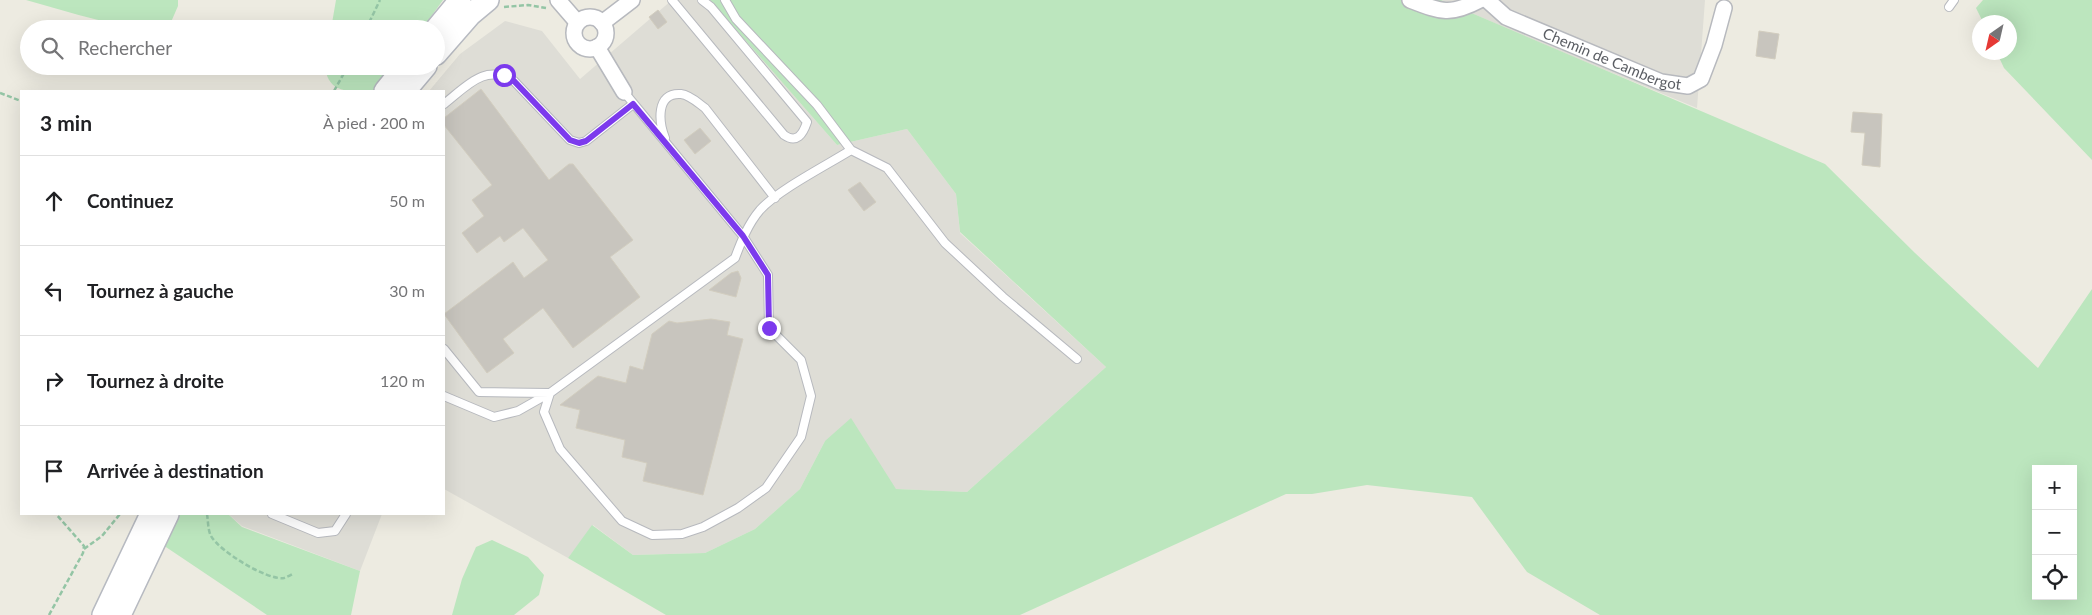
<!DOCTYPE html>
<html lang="fr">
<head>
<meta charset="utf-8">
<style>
  body { margin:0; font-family:Lato,sans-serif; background:#f2f2f2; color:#202124 }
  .controls { position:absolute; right:15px; bottom:15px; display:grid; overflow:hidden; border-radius:0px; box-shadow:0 5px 20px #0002 }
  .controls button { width:45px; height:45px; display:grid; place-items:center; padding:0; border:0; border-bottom:1px solid #e0e0e0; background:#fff; color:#202124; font:25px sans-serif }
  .compass { position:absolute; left:1972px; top:15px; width:45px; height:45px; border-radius:50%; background:#fff; box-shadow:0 5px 20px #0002; rotate:214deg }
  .stop { position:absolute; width:15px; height:15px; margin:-11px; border:4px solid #7c3aed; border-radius:50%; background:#fff }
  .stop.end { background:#7c3aed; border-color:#fff; box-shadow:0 1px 5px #0008 }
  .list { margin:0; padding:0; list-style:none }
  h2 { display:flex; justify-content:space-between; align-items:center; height:65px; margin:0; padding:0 20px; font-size:21px }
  h2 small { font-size:16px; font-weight:400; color:#757577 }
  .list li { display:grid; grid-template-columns:32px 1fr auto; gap:15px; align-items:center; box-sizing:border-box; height:90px; padding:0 20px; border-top:1px solid #e0e0e0 }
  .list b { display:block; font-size:19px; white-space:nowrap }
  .list em { font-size:16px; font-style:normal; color:#757577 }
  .icon { flex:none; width:28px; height:28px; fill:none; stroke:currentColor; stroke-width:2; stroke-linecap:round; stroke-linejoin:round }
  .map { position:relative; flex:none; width:2092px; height:615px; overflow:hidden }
  .search { position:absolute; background:#fff; box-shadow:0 5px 20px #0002; left:20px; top:20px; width:425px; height:55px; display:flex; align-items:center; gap:12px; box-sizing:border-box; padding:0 18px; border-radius:28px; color:#757577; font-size:19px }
  .panel { position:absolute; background:#fff; box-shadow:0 5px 20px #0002; left:20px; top:90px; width:425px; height:425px; border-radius:0px }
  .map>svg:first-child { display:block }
  .industrial { fill:#deddd6 }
  .green { fill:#bce6be; fill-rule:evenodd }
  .building { fill:#c8c5be; stroke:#d2cdbf }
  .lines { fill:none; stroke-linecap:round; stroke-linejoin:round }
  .lane-casing { stroke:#b7b9be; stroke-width:10 }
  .street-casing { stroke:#b7b9be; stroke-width:18 }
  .secondary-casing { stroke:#b7bac1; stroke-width:24 }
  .path { stroke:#94c5a5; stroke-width:2.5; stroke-dasharray:5 2.5; stroke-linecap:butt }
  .lane { stroke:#fff; stroke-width:8 }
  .street { stroke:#fff; stroke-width:15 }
  .secondary { stroke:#fff; stroke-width:21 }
  .route { stroke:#7c3aed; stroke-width:6 }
  .labels { text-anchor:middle; stroke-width:5; stroke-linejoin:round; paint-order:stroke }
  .street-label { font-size:15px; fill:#5a5d63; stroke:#fff }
</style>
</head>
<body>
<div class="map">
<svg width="2092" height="615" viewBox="0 0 2092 615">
  <rect width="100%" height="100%" fill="#edebe1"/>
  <path class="industrial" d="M672 0H710L837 145 907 129 956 194 960 233 1106 367 967 492 896 489 825 441 800 489 755 529 705 553 633 555 593 525 568 558 444 489V91H429L460 54 505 21 542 31 580 79Z
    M1441 0H1705L1697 108 1576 58Z
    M228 514H382L360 571 242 526Z"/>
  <path class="green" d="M26 0H178V6L168 29C119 29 73 13 26 0Z
    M336 0H443L422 29H331Z
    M710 0H1441L1825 164 1915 253 2038 368 2092 289V615H1600L1527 572 1472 497 1367 485 1312 494H1286L1020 615H666L568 558 592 525 633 555 705 553 755 529 800 489 825 441 851 418 896 489 967 492 1106 367 960 232 956 194 907 129 837 145ZM2036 469H2073V596H2036Z
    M1983 0H2092V160L2004 68 1997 53 2010 52V22H1983L1976 8Z
    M325 66H395L378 91C355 91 328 97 325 66Z
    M158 514H228L242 527 360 571 351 615H267L148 535Z
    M492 540 528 557 544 575 539 595 514 615H452L462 579 476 547Z"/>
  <path class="building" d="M658 10 667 22 658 29 649 17Z
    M1759 31 1779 34 1775 59 1756 56Z
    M481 89 549 180 569 164H573L633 240 610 257 640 297 573 348 543 308 503 339 514 353 487 373 444 314 513 262 524 278 548 260 523 228 504 242 500 236 477 253 462 233 484 216 472 200 492 185 444 125V118Z
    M1853 112 1882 114 1880 167 1862 165 1865 133 1851 132Z
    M700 128 711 141 695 154 684 140Z
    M860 182 876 202 864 211 848 190Z
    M738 271 741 278 736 297 709 290 731 273Z
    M711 319 730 322 727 335 743 339 703 495 643 481 647 463 622 457 625 440 576 428 580 410 560 405 598 376 626 383 630 366 643 370 652 334 669 321 677 323Z"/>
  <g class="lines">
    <defs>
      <path id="lane" d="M672 0 784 135C797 144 803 134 807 122L711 7 702 0
        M725 0 736 19 817 105 851 150
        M1949 7 1954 0
        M444 104C467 86 485 63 514 81L570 140 579 143 586 141 633 104
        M665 138C659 123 655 92 681 94 690 95 698 103 705 108L775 198
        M444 349 479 392 550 393 735 258C741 242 748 224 760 210 778 190 827 165 851 150L887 168 945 243 1003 297 1077 359
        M550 393 544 412 560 449 622 521 652 535 682 534 703 527 738 508 766 488 801 437 811 396 801 360 769 328 768 275 743 236 624 92
        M444 396 494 417 518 411 548 394
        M272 514 318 533 335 531 346 514"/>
      <g id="street">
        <path d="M558 0 577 22"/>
        <path d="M1410 0C1441 12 1450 16 1480 0"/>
        <path id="s1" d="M1487 0 1506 17 1661 82 1688 86 1701 79 1714 45 1724 8"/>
        <circle cx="590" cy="33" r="16"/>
        <path d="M602 23 632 0"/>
        <path d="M597 47 624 92"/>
      </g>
      <path id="secondary" d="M436 29 460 0
        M436 54 470 15 488 0
        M385 91 405 66
        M405 91 426 66
        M103 615 151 514
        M120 615 168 514"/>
    </defs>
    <use href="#lane" class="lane-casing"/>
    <use href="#street" class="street-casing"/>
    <use href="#secondary" class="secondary-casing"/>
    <path class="path" d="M504 7 528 5 546 8
      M366 29 380 0
      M334 91 348 66
      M0 93 21 101
      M207 514C208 520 208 531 211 536 219 551 268 581 284 578 287 577 291 575 294 573
      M84 549 102 536 120 514
      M49 615 83 553 84 546 56 514"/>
    <use href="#lane" class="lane"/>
    <use href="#street" class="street"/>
    <use href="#secondary" class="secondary"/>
  </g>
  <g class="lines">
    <path class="route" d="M504 75 514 81 570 140 579 143 586 141 633 104 743 236 768 275 769 328"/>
  </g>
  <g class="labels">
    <g class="street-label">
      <text dy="5" stroke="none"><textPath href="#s1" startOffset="140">Chemin de Cambergot</textPath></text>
    </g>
  </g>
</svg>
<div class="controls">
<button>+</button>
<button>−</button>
<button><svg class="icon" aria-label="locate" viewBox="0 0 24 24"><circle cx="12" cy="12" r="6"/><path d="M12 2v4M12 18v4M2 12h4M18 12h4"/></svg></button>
</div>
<svg class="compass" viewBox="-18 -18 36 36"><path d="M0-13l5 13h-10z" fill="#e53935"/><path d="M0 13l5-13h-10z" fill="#757577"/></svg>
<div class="stop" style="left:504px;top:75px"></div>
<div class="stop end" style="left:769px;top:328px"></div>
<div class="search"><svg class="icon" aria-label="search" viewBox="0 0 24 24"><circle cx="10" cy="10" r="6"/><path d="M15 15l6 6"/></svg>Rechercher</div>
<section class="panel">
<h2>3 min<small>À pied · 200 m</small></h2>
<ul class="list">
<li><svg class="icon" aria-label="ahead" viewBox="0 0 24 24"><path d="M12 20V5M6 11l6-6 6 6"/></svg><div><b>Continuez</b></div><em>50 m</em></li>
<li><svg class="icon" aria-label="left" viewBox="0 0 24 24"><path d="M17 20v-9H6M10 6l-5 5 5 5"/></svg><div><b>Tournez à gauche</b></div><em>30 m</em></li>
<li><svg class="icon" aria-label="right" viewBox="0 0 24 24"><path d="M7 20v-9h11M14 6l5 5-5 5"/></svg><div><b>Tournez à droite</b></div><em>120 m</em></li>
<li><svg class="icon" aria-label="arrive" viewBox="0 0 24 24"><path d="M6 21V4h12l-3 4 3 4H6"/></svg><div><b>Arrivée à destination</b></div></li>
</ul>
</section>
</div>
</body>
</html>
